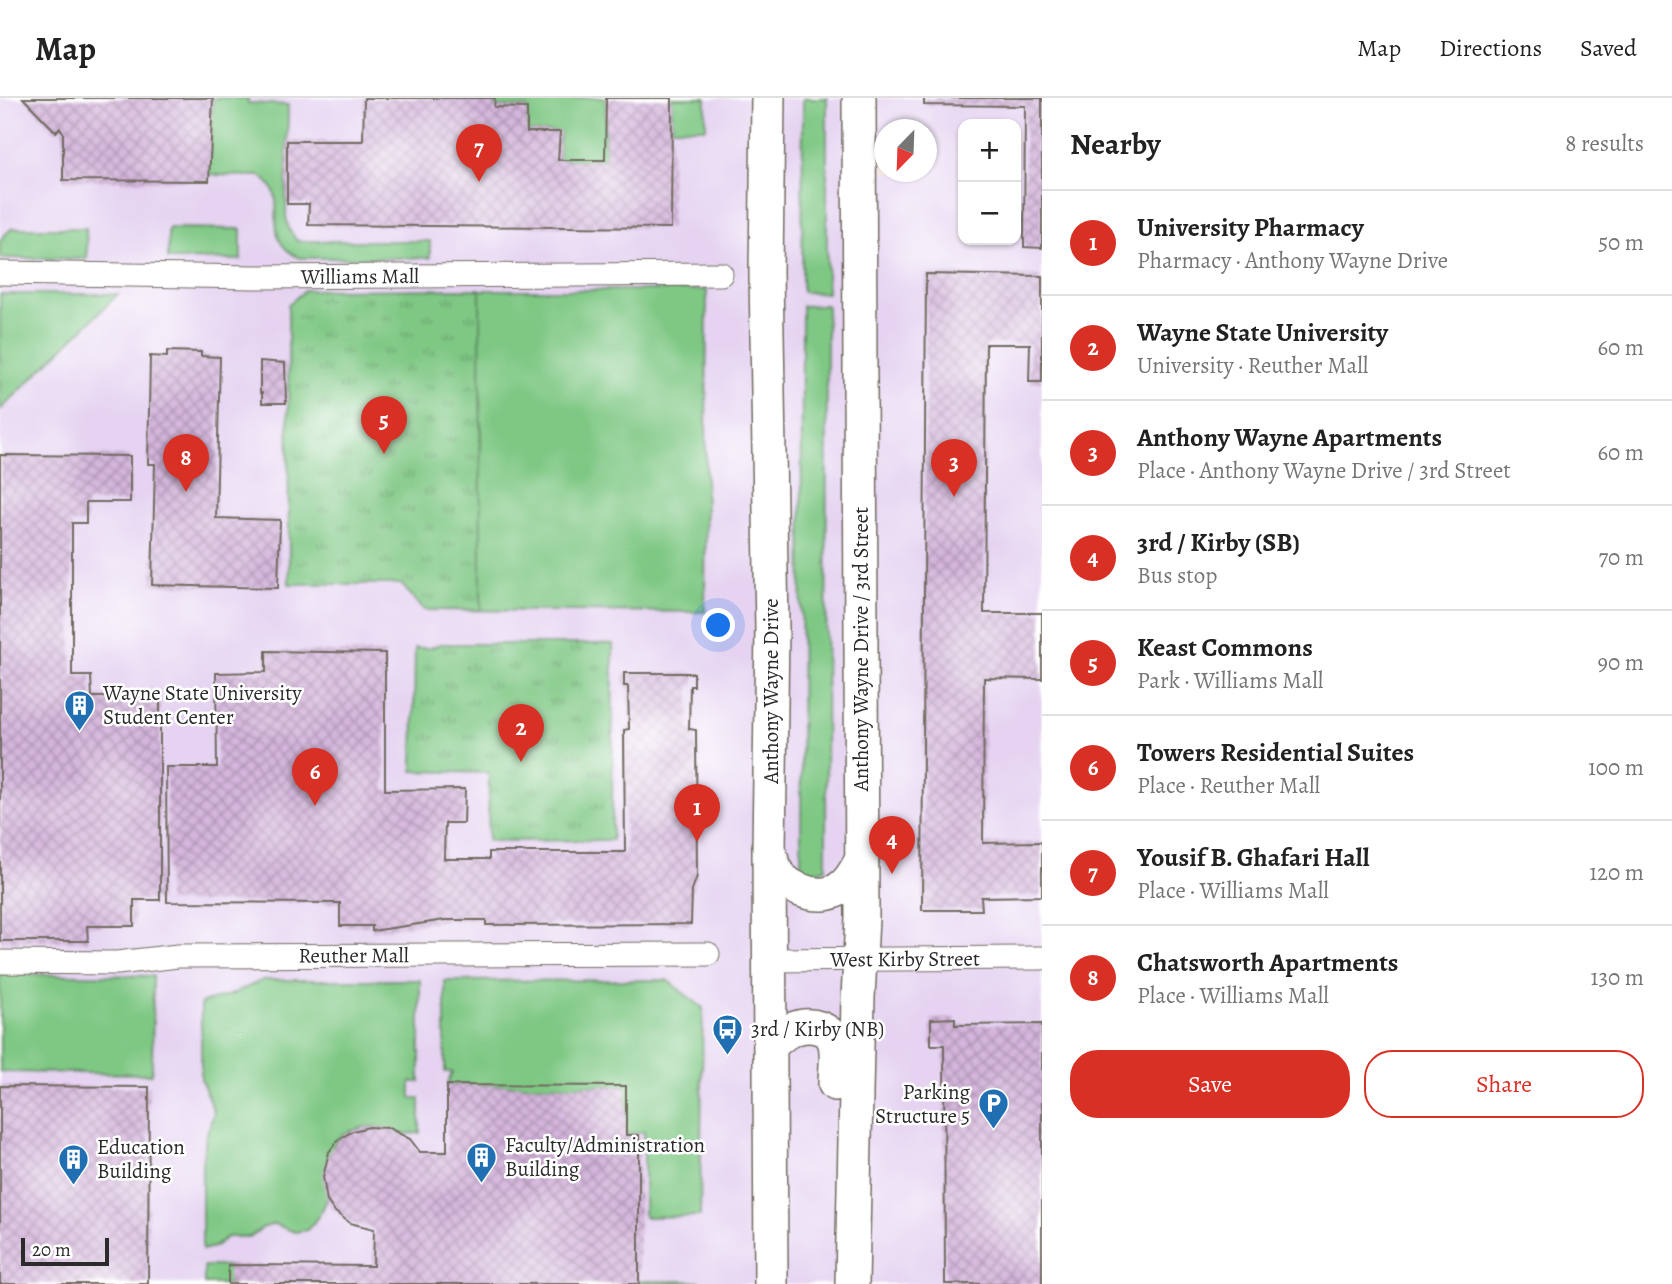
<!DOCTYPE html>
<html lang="en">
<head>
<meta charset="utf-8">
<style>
  body { margin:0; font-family:Alegreya,serif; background:#f6f6f6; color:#222 }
  .controls { position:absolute; right:21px; top:21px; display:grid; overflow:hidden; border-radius:14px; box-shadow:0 2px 5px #0004 }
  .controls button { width:63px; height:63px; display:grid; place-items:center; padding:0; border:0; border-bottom:2px solid #e0e0e0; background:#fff; color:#222; font:35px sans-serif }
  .compass { position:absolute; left:874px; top:21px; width:63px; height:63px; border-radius:50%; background:#fff; box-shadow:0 2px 5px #0004; rotate:203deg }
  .scale { position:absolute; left:21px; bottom:18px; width:88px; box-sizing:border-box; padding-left:7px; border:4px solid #2b2b2b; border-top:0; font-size:19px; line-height:24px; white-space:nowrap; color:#2b2b2b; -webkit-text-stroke:5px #fff; paint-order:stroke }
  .you { position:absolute; left:719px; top:528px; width:24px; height:24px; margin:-18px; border:5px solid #fff; border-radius:50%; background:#1a73e8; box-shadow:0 0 0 10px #1a73e833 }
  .badge { display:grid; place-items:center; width:46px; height:46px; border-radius:50%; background:#d93025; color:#fff; font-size:23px; font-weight:700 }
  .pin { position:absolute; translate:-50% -58px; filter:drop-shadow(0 2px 4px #0008) }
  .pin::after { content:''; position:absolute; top:37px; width:24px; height:21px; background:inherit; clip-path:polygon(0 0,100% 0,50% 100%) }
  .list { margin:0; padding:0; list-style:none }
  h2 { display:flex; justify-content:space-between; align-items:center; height:91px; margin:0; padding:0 28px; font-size:30px }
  h2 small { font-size:23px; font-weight:400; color:#767676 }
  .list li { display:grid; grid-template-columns:46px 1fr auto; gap:21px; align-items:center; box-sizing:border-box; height:105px; padding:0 28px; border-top:2px solid #e0e0e0 }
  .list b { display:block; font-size:26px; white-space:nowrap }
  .list p { margin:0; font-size:23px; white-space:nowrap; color:#767676 }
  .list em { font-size:23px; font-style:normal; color:#767676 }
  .actions { display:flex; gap:14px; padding:21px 28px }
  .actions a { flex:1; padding:16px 0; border:2px solid #d93025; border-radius:28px; text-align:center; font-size:24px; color:#d93025 }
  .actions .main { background:#d93025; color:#fff }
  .map { position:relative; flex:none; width:1042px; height:1186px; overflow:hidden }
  header { display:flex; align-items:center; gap:42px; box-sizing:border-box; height:98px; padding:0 35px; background:#fff; border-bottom:2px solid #e0e0e0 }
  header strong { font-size:33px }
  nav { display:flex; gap:38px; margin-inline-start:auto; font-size:24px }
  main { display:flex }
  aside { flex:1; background:#fff }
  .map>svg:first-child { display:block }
  .built { fill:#e5d3f1; fill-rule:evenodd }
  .green { fill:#7fc884; stroke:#557a58; stroke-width:2 }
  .park { fill:url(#park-tufts); stroke:#557a58; stroke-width:2 }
  .building { fill:url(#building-cross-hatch) }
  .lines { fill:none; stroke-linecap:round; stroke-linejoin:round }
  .street-casing { stroke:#716b61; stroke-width:25 }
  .secondary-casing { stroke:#716b61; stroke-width:36 }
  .street { stroke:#fff; stroke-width:23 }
  .secondary { stroke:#fff; stroke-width:33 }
  .labels { text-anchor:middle; stroke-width:5; stroke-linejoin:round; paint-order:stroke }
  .street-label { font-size:21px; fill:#2b2b2b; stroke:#fff }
  .poi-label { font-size:21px; fill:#2b2b2b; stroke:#fff; text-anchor:start }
</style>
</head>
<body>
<header>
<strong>Map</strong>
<nav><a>Map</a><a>Directions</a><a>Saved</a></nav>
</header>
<main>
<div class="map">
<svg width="1042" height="1186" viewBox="0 0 1042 1186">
  <defs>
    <pattern id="park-tufts" width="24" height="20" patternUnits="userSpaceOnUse" patternTransform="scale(1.75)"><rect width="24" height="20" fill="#7fc884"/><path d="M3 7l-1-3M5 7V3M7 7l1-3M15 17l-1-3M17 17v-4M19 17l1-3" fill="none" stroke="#68a36c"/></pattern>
    <pattern id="building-cross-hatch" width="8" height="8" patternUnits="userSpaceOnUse" patternTransform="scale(1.75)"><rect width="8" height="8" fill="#d5b6dc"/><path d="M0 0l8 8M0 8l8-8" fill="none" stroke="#ad94b3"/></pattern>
  </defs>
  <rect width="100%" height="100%" fill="#fff"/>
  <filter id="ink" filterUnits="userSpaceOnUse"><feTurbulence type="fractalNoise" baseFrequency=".0143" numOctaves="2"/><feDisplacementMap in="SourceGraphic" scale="14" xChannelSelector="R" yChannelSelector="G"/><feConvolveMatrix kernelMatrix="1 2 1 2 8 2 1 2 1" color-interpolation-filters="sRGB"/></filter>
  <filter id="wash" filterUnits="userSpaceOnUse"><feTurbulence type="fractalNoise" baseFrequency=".00686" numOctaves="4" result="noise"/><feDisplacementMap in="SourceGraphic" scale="28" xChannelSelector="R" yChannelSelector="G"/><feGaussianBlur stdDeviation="1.57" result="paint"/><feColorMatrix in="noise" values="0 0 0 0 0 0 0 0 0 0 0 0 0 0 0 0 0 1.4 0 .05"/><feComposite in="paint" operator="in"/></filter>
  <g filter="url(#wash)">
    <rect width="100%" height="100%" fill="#f3e1c6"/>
    <path class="built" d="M0 0H1042V1186H0ZM963 26H1016V142H963ZM884 32H926V74H884Z"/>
    <path class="green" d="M213 0H248V5L288 7 286 119 289 131 297 143H430V160H300C254 140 296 99 260 78L209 77Z
      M495 0H606L605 62H558L560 34H527V10L494 9Z
      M672 0H706V30H672Z
      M803 0H827V195L802 194Z
      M12 130H86L87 161 0 160V142Z
      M168 130 241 131V162L168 161Z
      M305 192 347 208 378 192H707L705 514 424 512 481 347V325Z
      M0 196H118L0 312Z
      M827 207 826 770 809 775 801 771 802 208Z
      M0 876 153 878 152 976 0 974Z
      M263 882H420V984H411V1000H420V1035C413 1035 404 1037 398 1035 388 1032 378 1027 367 1029 318 1036 334 1067 327 1100 325 1110 314 1125 307 1132L295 1134 274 1126 262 1130 250 1139H227L214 1149 202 1152V1065L206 1039 214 1014 201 981V905L230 897Z
      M667 882 703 910 700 1118 644 1119V1034L626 1037 625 988 447 987 452 974H445V883Z
      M204 1168H233V1186H204Z
      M639 1183H699V1186H639Z"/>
    <path class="park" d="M480 191 481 512H424L401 486H289L288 207 305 192Z
      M440 546H613L612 742 488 743 489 675 413 673 415 550H431Z"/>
    <g id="blocks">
      <path class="building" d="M23 0H213L209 83 63 82V34L60 30 56 34Z
        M364 0H495L494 9 527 10V34H560L558 62H605L606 0H672L671 130 308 127 309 106H287V43H363Z
        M924 0H1042V150L1024 149 1025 8 924 7Z
        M926 176 1042 178V284H1029L1030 246H986L984 515H1042V581L984 580 983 745 1042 744V798L981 799 982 812H922Z
        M167 253 201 254V258L220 259 216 420 280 422 278 490 152 487 155 366H148L150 258 167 259Z
        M260 263 285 265 286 305H262V295H260Z
        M0 357 130 358V404H86V425H72V578H91L92 599H160V802H134V828H87L88 843H0Z
        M266 553 385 555V692L465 691 464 725H445L444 761H489V754H625L624 632 629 631 628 588H624V575H694V588H690L689 631 696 632 697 778 692 792 691 826 486 827V822H445L372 833V828H340V805L167 804 166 669H217L216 575 266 574Z
        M955 920V927L1042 926V1186H945L944 947H931V921Z
        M447 987 626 988V1037H639V1186H228V1167L373 1168 374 1131 350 1125 334 1113 327 1103 323 1079 329 1054 338 1042 353 1033 369 1029 389 1030 410 1041 420 1054H447Z
        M0 988 149 989 148 1186H0Z"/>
    </g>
  </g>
  <g filter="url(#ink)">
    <use href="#blocks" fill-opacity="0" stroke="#716b61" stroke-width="2"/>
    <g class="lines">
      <defs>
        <g id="street">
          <path id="s1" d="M0 175 256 179 721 176"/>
          <path id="s2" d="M769 862 1042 860"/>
          <path id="s3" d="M0 864 117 865 178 858 708 856"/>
        </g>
        <path id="secondary" d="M768 0 766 176 772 531 769 752 771 1186
          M769 752C771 759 773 767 776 773 789 793 824 805 843 788 852 781 856 771 862 761
          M770 948C784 934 800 923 820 930 825 932 830 935 833 940 839 952 835 973 835 986
          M852 1186 858 900 862 820 859 0"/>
      </defs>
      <use href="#street" class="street-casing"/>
      <use href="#secondary" class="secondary-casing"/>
      <use href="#street" class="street"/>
      <use href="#secondary" class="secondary"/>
    </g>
  </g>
  <defs>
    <symbol id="building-pin" viewBox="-11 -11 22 30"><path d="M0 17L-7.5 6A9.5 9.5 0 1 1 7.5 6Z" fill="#1f6fb2" stroke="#fff"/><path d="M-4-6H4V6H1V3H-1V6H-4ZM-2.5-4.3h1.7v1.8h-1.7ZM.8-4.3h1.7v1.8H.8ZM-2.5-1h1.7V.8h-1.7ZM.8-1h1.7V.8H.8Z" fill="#fff"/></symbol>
    <symbol id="bus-pin" viewBox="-11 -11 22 30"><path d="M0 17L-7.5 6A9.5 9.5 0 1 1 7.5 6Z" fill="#1f6fb2" stroke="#fff"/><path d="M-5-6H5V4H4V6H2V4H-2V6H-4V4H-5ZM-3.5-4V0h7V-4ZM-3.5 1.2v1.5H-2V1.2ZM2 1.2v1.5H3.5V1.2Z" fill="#fff"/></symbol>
    <symbol id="parking-pin" viewBox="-11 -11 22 30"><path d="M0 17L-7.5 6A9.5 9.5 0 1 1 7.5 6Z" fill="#1f6fb2" stroke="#fff"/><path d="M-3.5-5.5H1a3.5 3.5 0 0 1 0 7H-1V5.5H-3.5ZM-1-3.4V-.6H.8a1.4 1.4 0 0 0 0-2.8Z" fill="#fff"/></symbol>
  </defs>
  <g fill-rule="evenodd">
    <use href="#building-pin" x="62" y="590" width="35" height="47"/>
    <use href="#bus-pin" x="710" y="914" width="35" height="47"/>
    <use href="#parking-pin" x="976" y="988" width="35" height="47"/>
    <use href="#building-pin" x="464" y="1042" width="35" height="47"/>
    <use href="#building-pin" x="56" y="1044" width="35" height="47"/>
  </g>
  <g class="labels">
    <g class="street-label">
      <text dy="7" stroke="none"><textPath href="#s1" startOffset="360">Williams Mall</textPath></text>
      <text transform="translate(861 551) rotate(-90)" y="7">Anthony Wayne Drive / 3rd Street</text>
      <text transform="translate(771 593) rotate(-90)" y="7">Anthony Wayne Drive</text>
      <text dy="7" stroke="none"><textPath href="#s3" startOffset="354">Reuther Mall</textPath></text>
      <text dy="7" stroke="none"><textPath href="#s2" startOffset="136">West Kirby Street</textPath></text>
    </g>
    <g class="poi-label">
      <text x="103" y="602">Wayne State University<tspan x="103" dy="24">Student Center</tspan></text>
      <text x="751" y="938">3rd / Kirby (NB)</text>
      <text x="970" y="1001" text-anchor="end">Parking<tspan x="970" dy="24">Structure 5</tspan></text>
      <text x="505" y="1054">Faculty/Administration<tspan x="505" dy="24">Building</tspan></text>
      <text x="97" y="1056">Education<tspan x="97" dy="24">Building</tspan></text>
    </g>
  </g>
</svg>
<div class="controls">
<button>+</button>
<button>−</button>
</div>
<svg class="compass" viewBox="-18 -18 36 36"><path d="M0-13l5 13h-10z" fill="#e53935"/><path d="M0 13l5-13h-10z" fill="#767676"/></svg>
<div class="scale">20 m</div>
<div class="you"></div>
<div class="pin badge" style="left:697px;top:744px">1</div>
<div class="pin badge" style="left:521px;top:664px">2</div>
<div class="pin badge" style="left:954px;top:399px">3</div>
<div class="pin badge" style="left:892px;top:776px">4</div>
<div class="pin badge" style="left:384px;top:356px">5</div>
<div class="pin badge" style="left:315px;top:708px">6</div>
<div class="pin badge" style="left:479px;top:84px">7</div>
<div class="pin badge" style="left:186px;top:394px">8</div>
</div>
<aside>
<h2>Nearby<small>8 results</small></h2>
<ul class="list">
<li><span class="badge">1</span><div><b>University Pharmacy</b><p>Pharmacy · Anthony Wayne Drive</p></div><em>50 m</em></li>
<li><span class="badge">2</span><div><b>Wayne State University</b><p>University · Reuther Mall</p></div><em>60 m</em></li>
<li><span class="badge">3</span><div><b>Anthony Wayne Apartments</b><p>Place · Anthony Wayne Drive / 3rd Street</p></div><em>60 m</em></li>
<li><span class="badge">4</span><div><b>3rd / Kirby (SB)</b><p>Bus stop</p></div><em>70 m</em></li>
<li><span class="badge">5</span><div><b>Keast Commons</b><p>Park · Williams Mall</p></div><em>90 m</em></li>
<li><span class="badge">6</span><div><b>Towers Residential Suites</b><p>Place · Reuther Mall</p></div><em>100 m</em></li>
<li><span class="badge">7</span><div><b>Yousif B. Ghafari Hall</b><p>Place · Williams Mall</p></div><em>120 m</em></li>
<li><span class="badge">8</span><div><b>Chatsworth Apartments</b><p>Place · Williams Mall</p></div><em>130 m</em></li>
</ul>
<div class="actions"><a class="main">Save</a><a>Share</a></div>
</aside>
</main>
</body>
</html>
